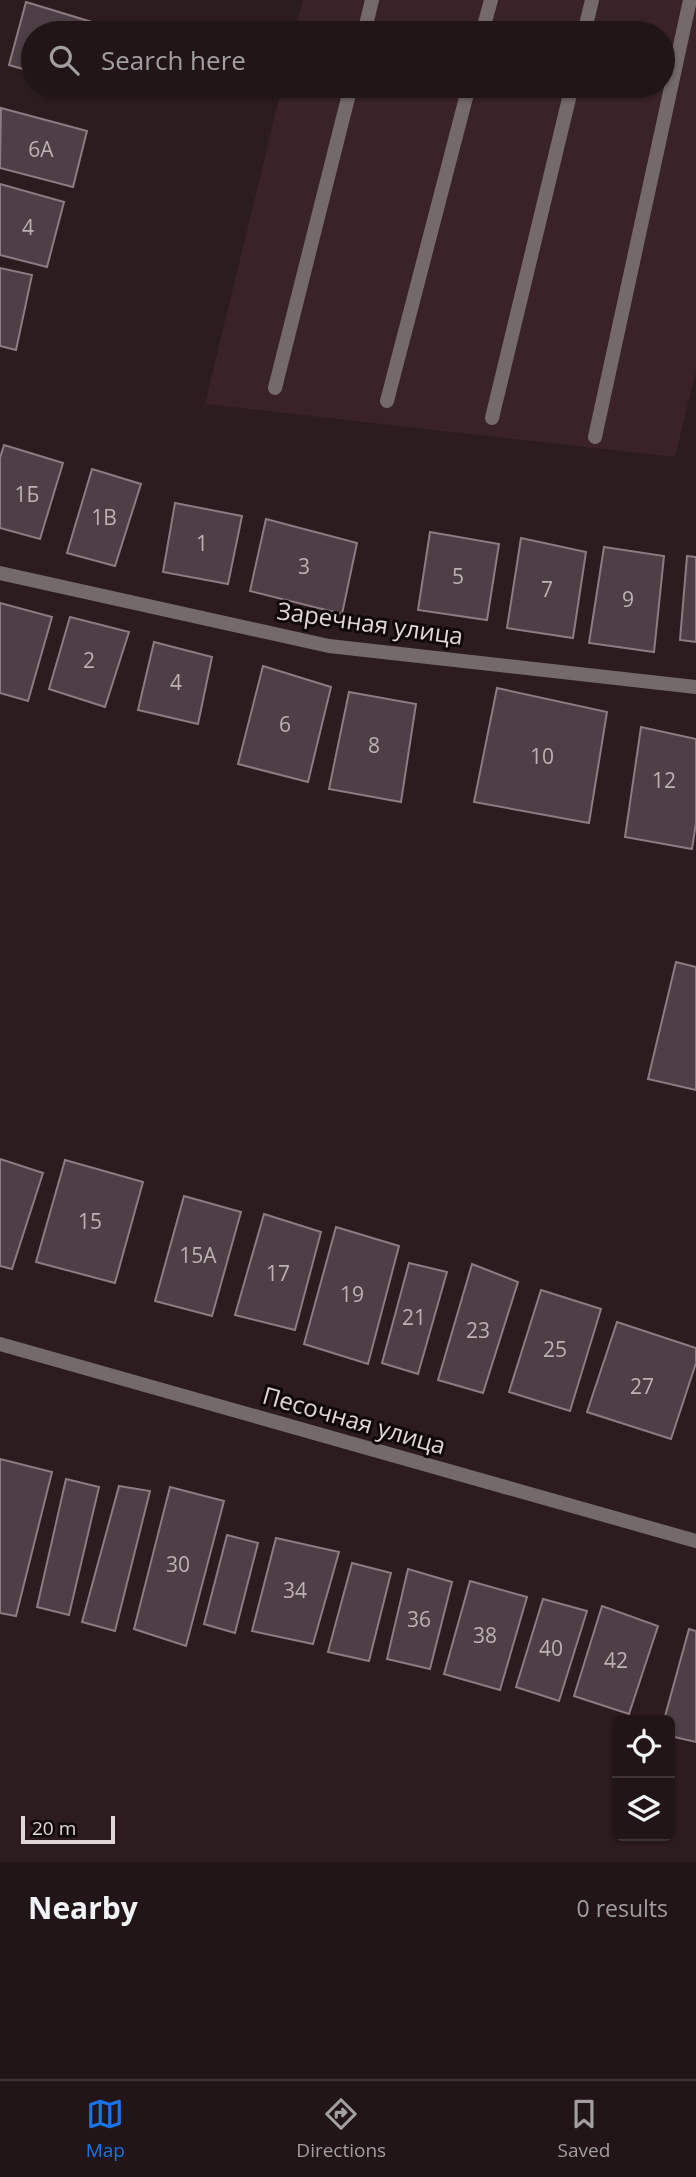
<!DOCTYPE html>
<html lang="en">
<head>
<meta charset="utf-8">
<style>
  body { margin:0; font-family:"Open Sans",sans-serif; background:#291e20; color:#f1f3f6 }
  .controls { position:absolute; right:21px; bottom:21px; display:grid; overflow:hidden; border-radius:10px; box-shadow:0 2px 5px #0004 }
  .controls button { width:63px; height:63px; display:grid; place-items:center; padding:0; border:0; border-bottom:2px solid #3e3436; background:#211517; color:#f1f3f6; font:35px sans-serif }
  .scale { position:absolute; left:21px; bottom:18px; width:94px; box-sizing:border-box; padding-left:7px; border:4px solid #e2d7d8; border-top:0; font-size:19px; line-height:24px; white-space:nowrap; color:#e2d7d8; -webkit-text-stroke:5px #10090a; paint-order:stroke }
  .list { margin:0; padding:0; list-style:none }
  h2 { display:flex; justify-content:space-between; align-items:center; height:91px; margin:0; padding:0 28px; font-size:30px }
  h2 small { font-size:23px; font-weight:400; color:#a29fa1 }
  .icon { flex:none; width:38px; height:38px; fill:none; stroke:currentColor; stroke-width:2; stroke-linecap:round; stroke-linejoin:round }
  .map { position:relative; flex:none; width:696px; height:1862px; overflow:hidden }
  .search { position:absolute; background:#211517; box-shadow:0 2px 5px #0004; left:21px; right:21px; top:21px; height:77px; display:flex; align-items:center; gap:18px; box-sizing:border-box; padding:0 24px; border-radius:38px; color:#a29fa1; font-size:26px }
  .sheet { height:217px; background:#211517 }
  nav { display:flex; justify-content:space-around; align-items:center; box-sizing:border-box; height:98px; border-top:2px solid #3e3436; background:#211517; font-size:19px; color:#a29fa1 }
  nav a { display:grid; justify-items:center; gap:4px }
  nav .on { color:#1a73e8 }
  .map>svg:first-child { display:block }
  .built { fill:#392327 }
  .building { fill:#4e3e46; stroke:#8d7b83; stroke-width:2 }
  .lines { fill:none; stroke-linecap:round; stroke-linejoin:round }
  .service { stroke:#736a69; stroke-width:14 }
  .minor { stroke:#736a69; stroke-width:14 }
  .labels { text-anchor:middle; stroke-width:6; stroke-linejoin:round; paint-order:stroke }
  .number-label { font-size:21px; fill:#bdb1b4 }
  .street-label { font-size:24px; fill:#e2d7d8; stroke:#10090a }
</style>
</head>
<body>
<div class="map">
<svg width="696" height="1862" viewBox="0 0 696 1862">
  <rect width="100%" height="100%" fill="#2c1c1f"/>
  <path class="built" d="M303 0H696V371L675 457 205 404 282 86H663V33H295Z"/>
  <path class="building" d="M26 2 105 26 103 33H33V72L9 65Z
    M1 108 87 131 73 187 0 168Z
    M0 184 64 202 47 267 0 255Z
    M0 268 32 275 16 350 0 346Z
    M4 445 63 463 40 539 0 528V458Z
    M92 469 141 484 115 566 67 553Z
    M175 503 242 516 228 584 163 572Z
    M266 519 357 543 342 614 250 591Z
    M430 532 499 544 487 620 418 610Z
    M521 538 586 552 573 638 507 628Z
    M604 547 664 556 654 652 589 643Z
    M687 556 696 557V642L680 640Z
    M0 603 52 617 28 701 0 693Z
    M70 617 129 632 105 707 49 689Z
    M154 642 212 657 198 724 138 710Z
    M263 666 331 687 308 782 238 764Z
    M497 688 607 712 589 823 474 802Z
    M349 692 416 704 401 802 329 789Z
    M641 727 696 739V823L692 849 625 837Z
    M676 962 696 967V1090L648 1079Z
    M0 1159 43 1173 12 1269 0 1266Z
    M65 1160 143 1182 115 1283 36 1262Z
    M184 1196 241 1212 212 1316 155 1301Z
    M264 1214 321 1232 295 1330 235 1315Z
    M336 1227 399 1246 368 1364 304 1344Z
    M409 1263 447 1272 418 1374 382 1363Z
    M472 1264 518 1282 483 1393 438 1380Z
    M541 1290 601 1309 570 1411 509 1392Z
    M617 1322 696 1348V1363L671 1439 587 1412Z
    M0 1459 52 1472 16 1616 0 1613Z
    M66 1479 99 1487 69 1615 37 1607Z
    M119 1486 150 1491 115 1631 82 1622Z
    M170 1487 224 1501 186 1646 134 1629Z
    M227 1535 258 1543 235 1633 204 1624Z
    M276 1538 339 1552 313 1644 252 1631Z
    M352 1563 391 1573 369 1661 328 1652Z
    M408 1569 452 1582 430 1669 387 1659Z
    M470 1581 527 1597 500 1690 444 1674Z
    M543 1599 587 1611 559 1701 516 1687Z
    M602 1606 658 1626 629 1714 574 1696Z
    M689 1629 696 1631V1742L670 1736V1720H664Z"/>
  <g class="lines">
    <path class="service" d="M364 33 372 0
      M482 33 491 0
      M584 33 592 0
      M275 388 351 86
      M387 401 469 86
      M492 418 572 86
      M595 437 690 0"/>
    <path class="minor" d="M0 573 329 646 696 687
      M0 1344 696 1541"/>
  </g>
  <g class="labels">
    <g class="number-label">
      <text x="41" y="157">6А</text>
      <text x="28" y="235">4</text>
      <text x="27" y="502">1Б</text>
      <text x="104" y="525">1В</text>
      <text x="202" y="551">1</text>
      <text x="304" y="574">3</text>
      <text x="458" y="584">5</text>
      <text x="547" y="597">7</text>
      <text x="628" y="607">9</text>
      <text x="89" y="668">2</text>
      <text x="176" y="690">4</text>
      <text x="285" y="732">6</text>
      <text x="374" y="753">8</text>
      <text x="542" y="764">10</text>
      <text x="664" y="788">12</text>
      <text x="90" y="1229">15</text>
      <text x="198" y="1263">15А</text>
      <text x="278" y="1281">17</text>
      <text x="352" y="1302">19</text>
      <text x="414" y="1325">21</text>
      <text x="478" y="1338">23</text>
      <text x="555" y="1357">25</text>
      <text x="642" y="1394">27</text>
      <text x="178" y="1572">30</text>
      <text x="295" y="1598">34</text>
      <text x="419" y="1627">36</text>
      <text x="485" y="1643">38</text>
      <text x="551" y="1656">40</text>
      <text x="616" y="1668">42</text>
    </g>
    <g class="street-label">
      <text transform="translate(370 624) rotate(8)" y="8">Заречная улица</text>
      <text transform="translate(354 1421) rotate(16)" y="8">Песочная улица</text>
    </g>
  </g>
</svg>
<div class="controls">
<button><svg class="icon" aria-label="locate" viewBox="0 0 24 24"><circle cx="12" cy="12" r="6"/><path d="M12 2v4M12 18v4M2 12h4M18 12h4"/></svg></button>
<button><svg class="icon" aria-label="layers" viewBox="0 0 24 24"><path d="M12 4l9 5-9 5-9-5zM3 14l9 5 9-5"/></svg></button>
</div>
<div class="scale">20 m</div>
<div class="search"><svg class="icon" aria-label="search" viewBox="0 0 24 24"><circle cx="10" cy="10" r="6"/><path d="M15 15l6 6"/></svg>Search here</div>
</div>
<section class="sheet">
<h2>Nearby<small>0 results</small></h2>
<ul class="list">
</ul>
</section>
<nav>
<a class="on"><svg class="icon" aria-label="map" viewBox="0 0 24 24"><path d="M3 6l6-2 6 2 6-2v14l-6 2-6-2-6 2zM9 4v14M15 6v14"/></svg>Map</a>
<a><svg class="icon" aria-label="directions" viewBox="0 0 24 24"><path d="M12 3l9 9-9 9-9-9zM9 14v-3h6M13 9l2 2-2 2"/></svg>Directions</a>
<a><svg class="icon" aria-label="saved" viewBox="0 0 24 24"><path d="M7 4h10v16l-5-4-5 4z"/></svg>Saved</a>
</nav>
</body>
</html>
